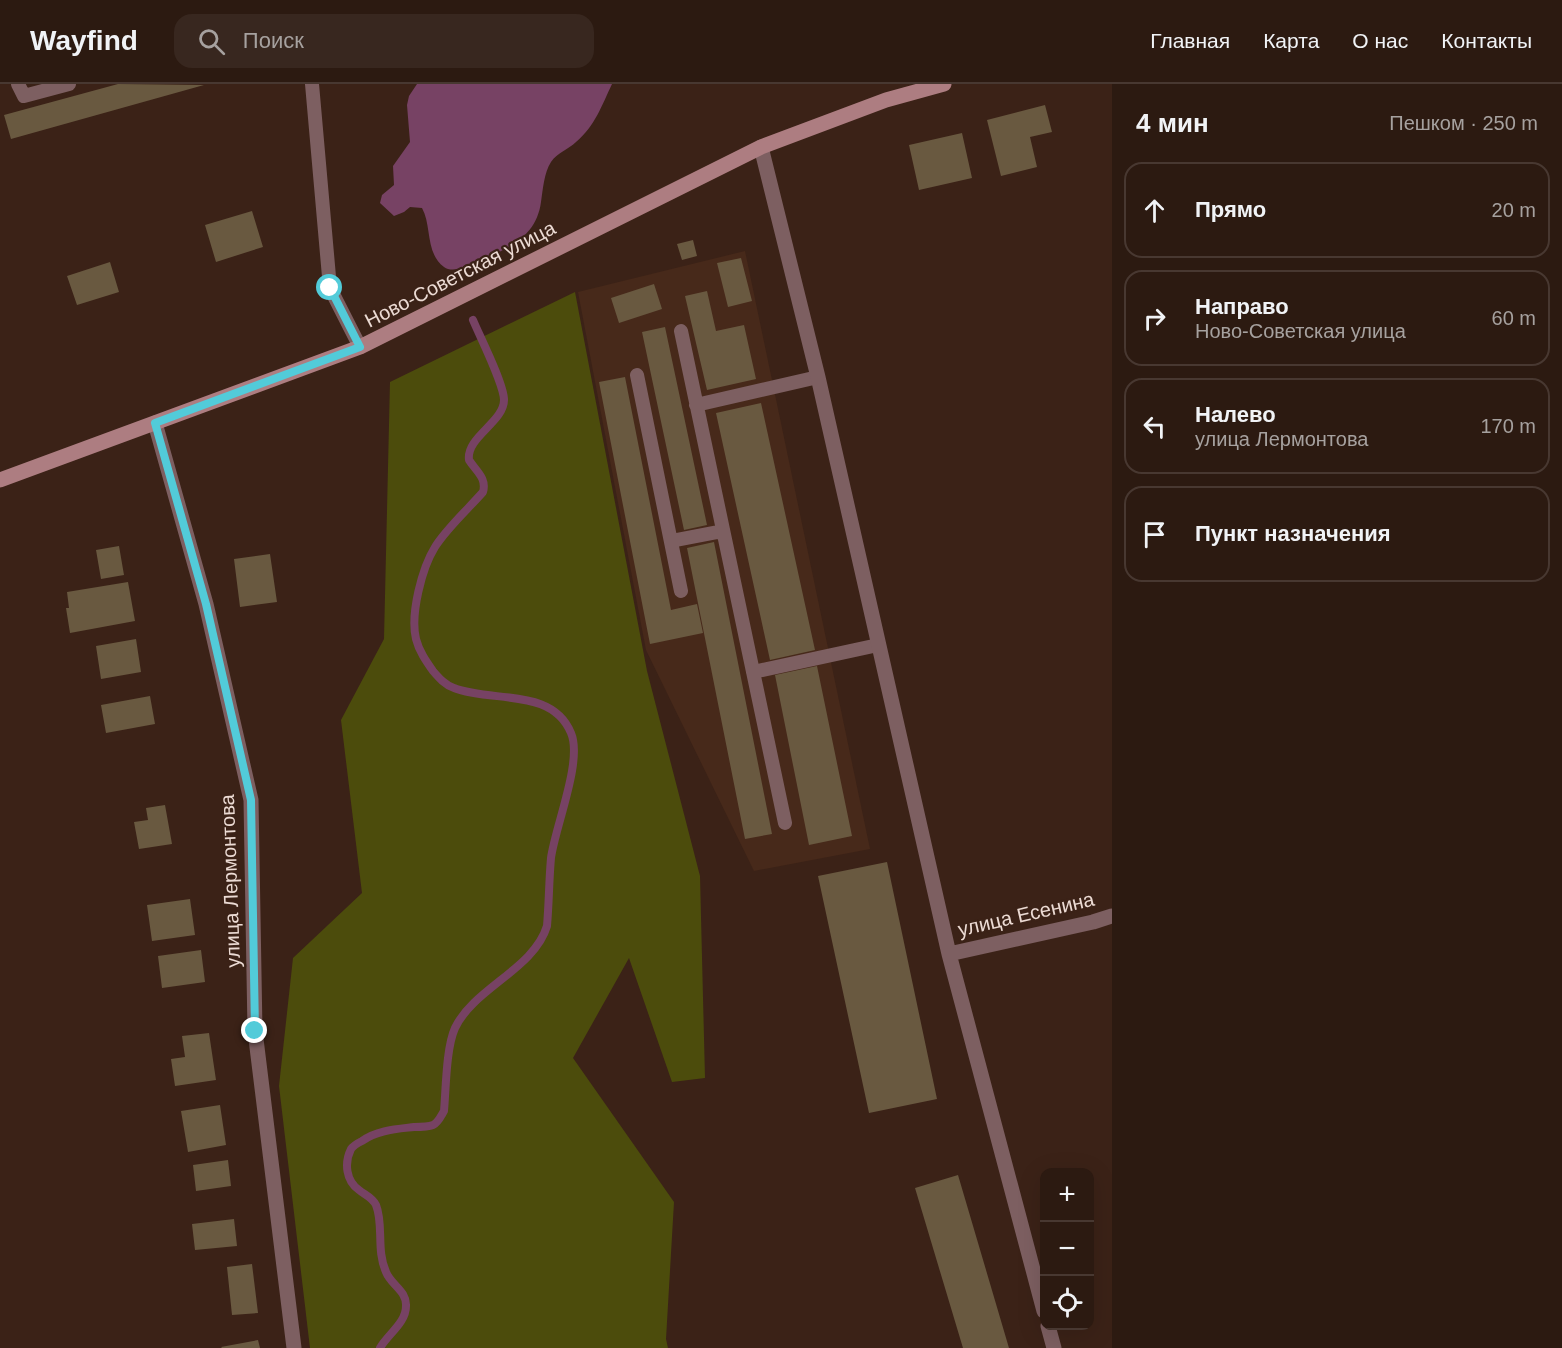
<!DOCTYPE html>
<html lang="ru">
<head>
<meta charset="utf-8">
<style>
  body { margin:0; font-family:Arial,sans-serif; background:#38271f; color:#f1f3f6 }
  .controls { position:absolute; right:18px; bottom:18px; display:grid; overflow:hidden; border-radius:12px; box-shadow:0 6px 24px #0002 }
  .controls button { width:54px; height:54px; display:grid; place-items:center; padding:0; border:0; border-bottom:2px solid #483831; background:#2c1a11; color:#f1f3f6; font:30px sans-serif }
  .stop { position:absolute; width:18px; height:18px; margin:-14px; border:4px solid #52cbd9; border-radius:50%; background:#fff }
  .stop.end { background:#52cbd9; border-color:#fff; box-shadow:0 2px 6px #0008 }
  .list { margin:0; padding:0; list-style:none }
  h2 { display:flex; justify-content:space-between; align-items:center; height:78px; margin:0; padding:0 24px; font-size:26px }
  h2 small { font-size:20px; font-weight:400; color:#a6a19f }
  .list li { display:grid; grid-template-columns:39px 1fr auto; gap:18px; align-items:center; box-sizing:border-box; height:96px; margin:0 12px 12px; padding:0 12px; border:2px solid #483831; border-radius:18px }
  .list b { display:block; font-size:22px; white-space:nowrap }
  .list p { margin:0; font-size:20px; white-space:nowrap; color:#a6a19f }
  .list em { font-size:20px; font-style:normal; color:#a6a19f }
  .icon { flex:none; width:33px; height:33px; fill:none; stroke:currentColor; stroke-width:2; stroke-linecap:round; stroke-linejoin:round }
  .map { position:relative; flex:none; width:1112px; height:1264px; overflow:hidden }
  header { display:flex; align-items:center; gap:36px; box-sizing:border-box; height:84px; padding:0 30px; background:#2c1a11; border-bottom:2px solid #483831 }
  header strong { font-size:28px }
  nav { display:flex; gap:33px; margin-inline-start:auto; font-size:21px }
  .search { width:420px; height:54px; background:#38271f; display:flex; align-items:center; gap:15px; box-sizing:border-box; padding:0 21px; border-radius:18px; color:#a6a19f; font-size:22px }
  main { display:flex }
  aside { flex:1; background:#2c1a11 }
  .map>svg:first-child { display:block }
  .built { fill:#47291a }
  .green { fill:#4c4c0c }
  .water { fill:#774264 }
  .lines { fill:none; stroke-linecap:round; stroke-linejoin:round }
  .stream { stroke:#774264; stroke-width:8 }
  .building { fill:#695940 }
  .lane { stroke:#7d5f61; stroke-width:14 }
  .street { stroke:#7d5f61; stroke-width:15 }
  .secondary { stroke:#ad7d81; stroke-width:15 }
  .route { stroke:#52cbd9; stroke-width:8 }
  .labels { text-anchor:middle; stroke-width:4.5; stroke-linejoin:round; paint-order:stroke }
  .street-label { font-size:20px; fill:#ecdbd4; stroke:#3b2217 }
</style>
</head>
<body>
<header>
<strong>Wayfind</strong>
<div class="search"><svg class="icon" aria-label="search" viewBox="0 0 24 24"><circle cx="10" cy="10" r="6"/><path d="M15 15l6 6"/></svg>Поиск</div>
<nav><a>Главная</a><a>Карта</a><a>О нас</a><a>Контакты</a></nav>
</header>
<main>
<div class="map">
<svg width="1112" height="1264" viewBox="0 0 1112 1264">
  <rect width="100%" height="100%" fill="#3b2217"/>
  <path class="built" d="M745 167 870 765 754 787 646 566 578 208Z"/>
  <path class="green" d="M575 208 647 587 700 792 705 994 672 998 629 874 573 974 674 1118 666 1255 668 1264H310L279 1002 293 874 362 809 341 636 384 555 390 298Z"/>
  <path class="water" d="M417 0H612C602 21 595 42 576 58 569 65 557 69 551 78 544 89 543 105 541 118 536 155 505 166 474 179 466 183 452 189 444 183 425 169 432 142 422 124L410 123 404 128 394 132 380 119 382 111 394 101 393 82 410 58 407 21 409 12Z"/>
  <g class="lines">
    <path class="stream" d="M380 1264C388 1250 406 1239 406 1222 407 1207 391 1201 386 1188 376 1166 384 1141 376 1121 372 1113 365 1111 359 1106 346 1097 344 1079 351 1065 353 1062 358 1059 362 1057 377 1046 397 1045 414 1043 420 1043 428 1043 433 1041 438 1039 441 1032 444 1027 446 1005 446 964 455 944 474 904 534 885 547 842 549 819 549 796 551 774 555 743 583 677 571 649 552 603 492 619 454 604 445 601 439 594 433 587 426 577 419 567 416 555 410 530 422 484 435 463 446 445 469 424 483 408 487 394 476 387 469 376 466 353 504 338 504 316 504 300 480 253 473 236"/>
  </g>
  <path class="building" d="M118 0 204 1 11 55 4 31Z
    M1045 21 1052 48 1030 53 1037 83 1001 92 987 36Z
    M962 49 972 94 919 106 909 61Z
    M252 127 263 163 216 178 205 141Z
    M693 156 697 172 682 176 677 160Z
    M741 174 752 217 728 223 717 179Z
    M110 178 119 208 77 221 67 192Z
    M654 200 662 225 619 239 611 214Z
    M707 207 716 247 744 241 756 295 707 306 685 212Z
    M665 243 707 441 684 446 642 248Z
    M625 293 671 526 697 520 703 549 650 560 599 298Z
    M761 319 815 566 770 576 716 329Z
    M714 458 772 750 745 755 687 464Z
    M119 462 124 491 101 495 96 466Z
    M270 470 277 518 240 523 234 475Z
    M128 498 135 537 70 549 66 524H69L67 508Z
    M136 555 141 588 101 595 96 562Z
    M817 582 852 752 809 761 775 591Z
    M150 612 155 640 106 649 101 621Z
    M165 721 172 760 139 765 134 738 148 736 146 724Z
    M887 778 937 1015 869 1029 818 792Z
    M190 815 195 851 152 857 147 821Z
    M201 866 205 898 162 904 158 872Z
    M209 949 216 996 175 1002 171 975 185 973 182 952Z
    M220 1021 226 1061 188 1068 181 1027Z
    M228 1076 231 1102 196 1107 193 1081Z
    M958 1091 1009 1264H963L915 1104Z
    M234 1135 237 1162 195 1166 192 1140Z
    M252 1180 258 1229 232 1231 227 1183Z
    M258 1256 260 1264H222L221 1263Z"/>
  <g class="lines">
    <path class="lane" d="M18 0 24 12 69 0
      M312 0 330 204 360 263
      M681 247 785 739
      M637 291 681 507
      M696 321 818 293
      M671 457 723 447
      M753 588 878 561"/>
    <path class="street" d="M761 63 818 293 949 870 1044 1227
      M155 339 206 520 251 716 255 947 294 1264
      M949 870 1093 838 1112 832
      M1048 1242 1054 1264"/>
    <path class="secondary" d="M0 396 360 263 761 63 886 16 944 0"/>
  </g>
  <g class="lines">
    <path class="route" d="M255 947 251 716 206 520 155 339 360 263 330 204"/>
  </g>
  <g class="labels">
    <g class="street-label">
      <text transform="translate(460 190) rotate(-27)" y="7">Ново-Советская улица</text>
      <text transform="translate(230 797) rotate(-92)" y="7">улица Лермонтова</text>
      <text transform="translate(1026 830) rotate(-13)" y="7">улица Есенина</text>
    </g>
  </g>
</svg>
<div class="controls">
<button>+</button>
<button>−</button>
<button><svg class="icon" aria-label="locate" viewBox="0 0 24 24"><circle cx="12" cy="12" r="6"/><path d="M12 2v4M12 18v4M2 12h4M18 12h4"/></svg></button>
</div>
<div class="stop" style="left:330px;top:204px"></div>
<div class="stop end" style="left:255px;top:947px"></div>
</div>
<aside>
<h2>4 мин<small>Пешком · 250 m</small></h2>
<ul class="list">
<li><svg class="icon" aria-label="ahead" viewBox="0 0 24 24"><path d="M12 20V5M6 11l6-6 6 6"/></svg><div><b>Прямо</b></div><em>20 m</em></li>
<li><svg class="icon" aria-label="right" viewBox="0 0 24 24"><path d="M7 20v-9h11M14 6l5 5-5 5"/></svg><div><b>Направо</b><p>Ново-Советская улица</p></div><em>60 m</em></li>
<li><svg class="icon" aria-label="left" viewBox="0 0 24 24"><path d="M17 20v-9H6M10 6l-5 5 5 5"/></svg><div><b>Налево</b><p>улица Лермонтова</p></div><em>170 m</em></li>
<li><svg class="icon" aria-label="arrive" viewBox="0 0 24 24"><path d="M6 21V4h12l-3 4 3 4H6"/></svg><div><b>Пункт назначения</b></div></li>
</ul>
</aside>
</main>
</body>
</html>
